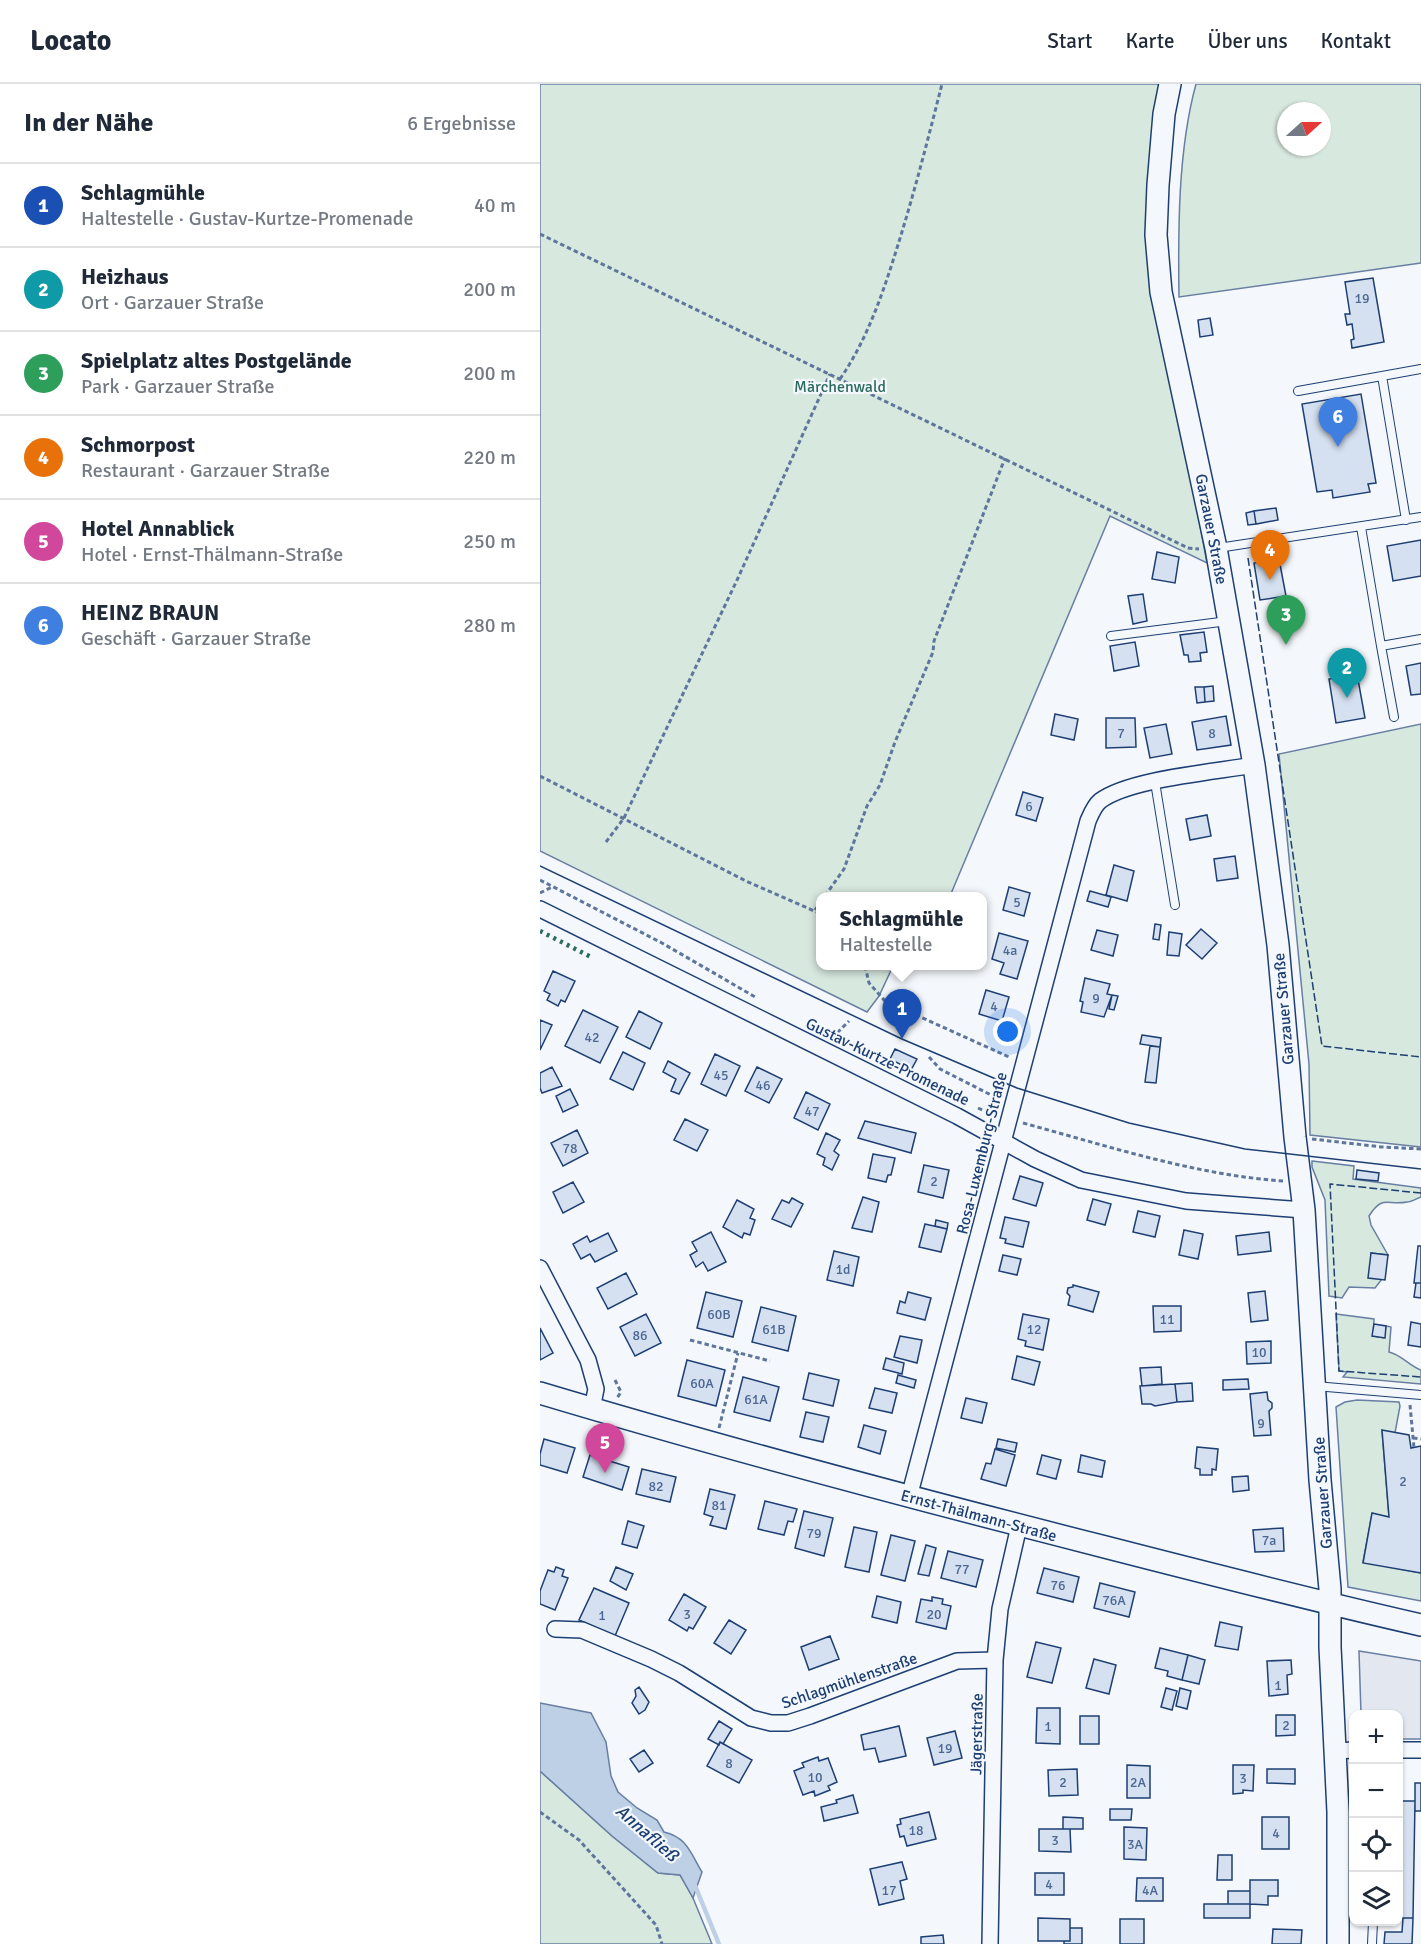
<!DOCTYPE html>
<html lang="de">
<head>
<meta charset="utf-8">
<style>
  body { margin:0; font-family:Signika,sans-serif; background:#f2f2f3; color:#1f2937 }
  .controls { position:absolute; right:18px; bottom:18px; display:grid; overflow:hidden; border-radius:12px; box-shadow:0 2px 4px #0004 }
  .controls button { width:54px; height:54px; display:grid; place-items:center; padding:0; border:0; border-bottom:2px solid #e0e1e3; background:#fff; color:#1f2937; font:30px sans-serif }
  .compass { position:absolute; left:737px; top:18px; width:54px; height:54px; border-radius:50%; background:#fff; box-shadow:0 2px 4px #0004; rotate:69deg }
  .you { position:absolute; left:468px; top:948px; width:21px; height:21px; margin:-15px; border:4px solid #fff; border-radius:50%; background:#1a73e8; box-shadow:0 0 0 9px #1a73e833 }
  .badge { display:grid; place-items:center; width:39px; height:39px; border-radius:50%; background:#111827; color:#fff; font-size:20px; font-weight:700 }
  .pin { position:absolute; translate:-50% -50px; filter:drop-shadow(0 2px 3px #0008) }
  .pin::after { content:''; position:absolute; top:32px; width:21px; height:18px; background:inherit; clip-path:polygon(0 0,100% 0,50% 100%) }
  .popup { position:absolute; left:276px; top:808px; width:171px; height:78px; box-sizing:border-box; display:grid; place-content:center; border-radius:12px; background:#fff; filter:drop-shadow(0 2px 4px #0005); font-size:20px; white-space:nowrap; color:#747a83 }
  .popup b { font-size:22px; color:#1f2937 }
  .popup::after { content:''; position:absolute; left:50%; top:100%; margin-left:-12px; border:12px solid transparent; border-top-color:#fff }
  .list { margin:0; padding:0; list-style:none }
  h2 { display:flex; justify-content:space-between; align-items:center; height:78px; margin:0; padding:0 24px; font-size:26px }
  h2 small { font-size:20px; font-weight:400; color:#747a83 }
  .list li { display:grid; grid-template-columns:39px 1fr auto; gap:18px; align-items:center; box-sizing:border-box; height:84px; padding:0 24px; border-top:2px solid #e0e1e3 }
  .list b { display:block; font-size:22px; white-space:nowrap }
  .list p { margin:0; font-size:20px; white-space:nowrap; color:#747a83 }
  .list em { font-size:20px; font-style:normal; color:#747a83 }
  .icon { flex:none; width:33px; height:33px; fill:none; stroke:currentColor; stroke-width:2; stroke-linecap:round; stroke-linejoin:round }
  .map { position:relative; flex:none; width:881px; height:1860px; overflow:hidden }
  header { display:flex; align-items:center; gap:36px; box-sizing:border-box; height:84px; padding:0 30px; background:#fff; border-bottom:2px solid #e0e1e3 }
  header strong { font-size:28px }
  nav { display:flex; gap:33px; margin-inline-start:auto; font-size:21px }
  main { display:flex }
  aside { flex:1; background:#fff }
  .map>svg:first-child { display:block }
  .green { fill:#d7e8df; stroke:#687fa3; stroke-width:1.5; fill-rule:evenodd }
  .parking { fill:#e3e8f0; stroke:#687fa3; stroke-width:1.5 }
  .water { fill:#bed0e5; stroke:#687fa3; stroke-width:1.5 }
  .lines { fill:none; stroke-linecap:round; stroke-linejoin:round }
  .stream { stroke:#bed0e5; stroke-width:4.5 }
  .building { fill:#d5e0f0; stroke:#1d3f73; stroke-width:1.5 }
  .lane-casing { stroke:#1d3f73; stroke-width:10 }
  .street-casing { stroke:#1d3f73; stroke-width:18 }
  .secondary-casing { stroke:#1d3f73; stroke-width:24 }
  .path { stroke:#5e769c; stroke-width:3; stroke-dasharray:4.5 3; stroke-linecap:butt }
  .lane { stroke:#f4f7fb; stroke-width:8 }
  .street { stroke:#f4f7fb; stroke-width:15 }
  .secondary { stroke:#f4f7fb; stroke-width:21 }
  .tram { stroke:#1d3f73; stroke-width:1.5 }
  .hedge { stroke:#2c6c60; stroke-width:4.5; stroke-dasharray:3 4.5; stroke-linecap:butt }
  .fence { stroke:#1d3f73; stroke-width:1.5; stroke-dasharray:8 3; stroke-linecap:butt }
  .labels { text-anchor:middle; stroke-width:4.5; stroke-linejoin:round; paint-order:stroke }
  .number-label { font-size:14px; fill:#4b6792 }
  .park-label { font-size:16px; fill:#2c6c60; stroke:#f4f7fb }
  .street-label { font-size:16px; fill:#1d3f73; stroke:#f4f7fb }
  .water-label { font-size:18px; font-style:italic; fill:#1d3f73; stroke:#f4f7fb }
</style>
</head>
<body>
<header>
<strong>Locato</strong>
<nav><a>Start</a><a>Karte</a><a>Über uns</a><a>Kontakt</a></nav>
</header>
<main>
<aside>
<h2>In der Nähe<small>6 Ergebnisse</small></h2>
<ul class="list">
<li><span class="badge" style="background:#1a4fb4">1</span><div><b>Schlagmühle</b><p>Haltestelle · Gustav-Kurtze-Promenade</p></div><em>40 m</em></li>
<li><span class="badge" style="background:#0f9aa8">2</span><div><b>Heizhaus</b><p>Ort · Garzauer Straße</p></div><em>200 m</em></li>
<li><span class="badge" style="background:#2e9e5b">3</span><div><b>Spielplatz altes Postgelände</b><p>Park · Garzauer Straße</p></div><em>200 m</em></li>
<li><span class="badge" style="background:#e8710a">4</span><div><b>Schmorpost</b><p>Restaurant · Garzauer Straße</p></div><em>220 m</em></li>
<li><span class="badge" style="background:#d1479c">5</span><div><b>Hotel Annablick</b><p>Hotel · Ernst-Thälmann-Straße</p></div><em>250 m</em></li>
<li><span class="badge" style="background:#3f7fe0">6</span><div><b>HEINZ BRAUN</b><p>Geschäft · Garzauer Straße</p></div><em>280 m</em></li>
</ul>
</aside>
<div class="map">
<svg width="881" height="1860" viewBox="0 0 881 1860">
  <rect width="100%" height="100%" fill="#f4f7fb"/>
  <path class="green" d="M0 0H622L611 176 667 479 570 432 410 812H281V882H353L339 912 327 928 0 767Z
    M656 0H881V179L639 213C638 145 638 66 656 0ZM746 27H782V63H746Z
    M881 640V1063L770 1051 769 980 739 670Z
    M772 1077 814 1082 813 1095 881 1104V1113C877 1114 872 1118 867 1118 847 1122 843 1110 829 1132L831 1141 848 1171 831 1169 842 1195 835 1204 809 1203 802 1214 789 1212 785 1116 772 1083Z
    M796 1230 834 1235 833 1252 844 1254 846 1242 851 1243 849 1268C862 1271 869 1282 881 1286V1300L803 1293 807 1288 799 1287Z
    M817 1316 859 1318 860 1322 855 1349 842 1347 849 1433 832 1430 823 1478 881 1489V1517L808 1503 796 1323 805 1318Z
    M0 1687 72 1752 118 1789 140 1791 153 1814 172 1860H0Z"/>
  <path class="parking" d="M819 1567 881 1577V1655H859L858 1630H821Z"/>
  <path class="water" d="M0 1619 51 1629 66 1658 71 1692 78 1708 97 1724 117 1736 124 1748C147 1753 151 1770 162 1788L153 1814 140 1791 118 1789 72 1752 0 1687Z"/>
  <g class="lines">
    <path class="stream" d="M154 1799 179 1860"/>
  </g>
  <path class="building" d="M833 194 844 258 812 264 811 256 814 255 812 240 807 241 805 230H810L805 198Z
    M670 234 673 251 660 253 658 236Z
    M821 310 836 399 828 400 830 408 793 414 792 406 777 408 762 320Z
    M736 424 738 436 716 440 714 427Z
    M714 427 716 440 708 441 706 429Z
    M881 456V492L853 497 847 462Z
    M617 468 639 473 635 499 612 495Z
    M739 475 746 512 720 516 714 479Z
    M603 510 607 537 593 540 588 512Z
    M664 548 667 568 660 569 661 577 649 578 648 571H644L640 551Z
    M595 558 599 582 574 587 570 562Z
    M881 579V610L871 611 866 582Z
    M817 590 825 634 796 639 789 595Z
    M673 602 674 617 665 618 664 603Z
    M655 603H664L665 618 657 619Z
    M515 630 538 635 534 656 511 651Z
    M686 632 691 661 657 666 652 638Z
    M566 634H595L596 663 566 664Z
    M626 640 632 670 610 674 604 644Z
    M483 708 503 714 496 737 476 731Z
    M667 731 671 752 650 756 646 735Z
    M695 772 698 794 677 797 674 775Z
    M574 781 594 787 587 817 566 811Z
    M469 803 490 809 484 832 463 826Z
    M550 807 571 813 568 823 547 817Z
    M615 840 621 841 619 856 613 855Z
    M661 845 677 859 662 875 646 861Z
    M557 846 578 851 573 872 551 866Z
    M629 848 642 850 639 872 627 871Z
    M459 849 488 857 477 895 460 890 464 879 452 875Z
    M13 887 35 897 25 918 21 916 18 922 7 916 10 910 4 907Z
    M545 894 570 900 567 910 572 911 564 933 541 928 543 918 540 917Z
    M446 906 469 913 462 937 439 930Z
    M572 911 578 912 574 926 569 925Z
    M43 926 78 943 60 979 25 962Z
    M99 927 122 939 110 965 86 953Z
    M0 936 12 941 0 966Z
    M602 951 621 954 620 963 600 960Z
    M610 962 620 963 616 999 605 998Z
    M355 965 377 975 371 986 350 975Z
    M83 968 105 979 93 1006 70 995Z
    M175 970 200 982 186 1012 161 1000Z
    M128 977 150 989 139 1010 131 1007 136 995 123 988Z
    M12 983 22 1002 2 1009 0 1004V989Z
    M217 983 242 995 229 1019 205 1007Z
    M30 1005 38 1021 23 1028 16 1012Z
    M266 1008 290 1020 278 1046 254 1034Z
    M145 1035 168 1046 157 1067 134 1056Z
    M325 1037 376 1049 371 1069 318 1054Z
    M37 1046 48 1069 23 1082 11 1059Z
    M286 1049 300 1056 294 1067 299 1071 292 1086 283 1081 285 1074 277 1070Z
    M333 1070 355 1074 351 1091H348L346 1098 328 1094Z
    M384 1081 409 1086 403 1114 378 1108Z
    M817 1086 839 1089 838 1097 816 1095Z
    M480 1092 503 1099 496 1122 473 1115Z
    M33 1098 44 1118 23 1129 13 1108Z
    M323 1113 339 1118 332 1148 312 1144Z
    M252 1114 263 1120 251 1143 232 1135 242 1116 249 1119Z
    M553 1115 571 1120 565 1141 547 1136Z
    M197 1116 214 1125 210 1134 215 1136 210 1151 204 1149 202 1154 183 1143Z
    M598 1127 620 1132 615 1153 593 1148Z
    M465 1133 489 1138 483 1163 465 1159 466 1155 460 1154Z
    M396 1136 408 1139 407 1145 395 1142Z
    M385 1140 407 1145 401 1168 379 1163Z
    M644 1146 663 1150 658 1175 639 1171Z
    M171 1148 186 1178 168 1187 163 1178 156 1183 150 1171 157 1167 152 1158Z
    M729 1148 731 1167 698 1171 696 1152Z
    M68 1149 77 1167 55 1178 50 1170 41 1175 33 1160 47 1152 50 1158Z
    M878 1162H881V1199H874Z
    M294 1167 319 1173 313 1202 287 1196Z
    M831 1169 848 1171 845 1196 828 1194Z
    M463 1171 481 1175 477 1191 459 1187Z
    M86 1189 97 1210 68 1225 57 1204Z
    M876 1199H881V1214L874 1213Z
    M533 1201 559 1208 553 1228 528 1221 530 1212 527 1209 528 1204 533 1203Z
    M725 1207 728 1236 711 1238 708 1209Z
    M166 1208 202 1217 193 1253 157 1244Z
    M368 1208 391 1214 385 1236 357 1229 360 1217 365 1219Z
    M613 1222H641V1247L614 1248Z
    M221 1223 256 1232 248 1267 212 1258Z
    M106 1230 121 1259 95 1272 80 1243Z
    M483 1230 509 1235 503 1266 485 1262 486 1257 478 1255Z
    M871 1238 881 1240V1263L868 1261Z
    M834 1240 846 1242 845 1254 832 1252Z
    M0 1244 13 1269 0 1276Z
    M360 1252 382 1256 377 1279 354 1273Z
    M731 1257V1279L707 1280 706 1258Z
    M477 1272 500 1278 494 1301 472 1295Z
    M346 1274 364 1279 362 1290 343 1285Z
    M147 1276 185 1286 176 1322 138 1312Z
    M621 1283 622 1300 602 1302 600 1284Z
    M269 1289 299 1296 293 1322 263 1315Z
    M358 1291 376 1296 374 1304 356 1299Z
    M203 1293 239 1303 230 1337 194 1328Z
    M708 1295 709 1305 683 1306V1296Z
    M652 1299 653 1317 637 1318 635 1300Z
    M635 1300 637 1318 615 1322 611 1320H602L600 1302Z
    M335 1304 357 1309 352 1329 329 1324Z
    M727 1308 728 1316 732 1319V1324L729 1327 731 1351 714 1352 710 1310Z
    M426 1314 447 1319 442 1339 421 1334Z
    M266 1328 289 1333 283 1358 260 1353Z
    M324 1341 346 1347 340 1370 318 1363Z
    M842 1346 869 1351 871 1364 881 1362V1489L823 1479 832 1429 849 1433Z
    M4 1355 35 1364 27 1389 0 1381V1370Z
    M458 1355 477 1359 475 1368 456 1364Z
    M657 1363 678 1365 676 1386 672 1385V1391H660V1385L655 1384Z
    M455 1365 475 1371 466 1402 441 1395 446 1379 451 1380Z
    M50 1371 89 1383 82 1406 43 1393Z
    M502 1371 521 1376 516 1395 497 1390Z
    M541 1371 565 1377 562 1393 538 1388Z
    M102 1385 136 1393 130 1418 96 1410Z
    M708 1392 709 1406 693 1408 692 1393Z
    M170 1405 195 1411 186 1445 170 1441 173 1433 164 1430Z
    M225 1417 257 1425 253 1438 248 1437 244 1451 218 1445Z
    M264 1427 293 1434 284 1472 255 1464Z
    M88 1437 104 1442 97 1464 82 1460Z
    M314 1443 337 1448 329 1488 305 1483Z
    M743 1444 744 1467 715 1468 713 1446Z
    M351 1451 375 1457 365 1497 341 1491Z
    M386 1461 396 1464 389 1492 378 1490Z
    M408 1467 443 1476 436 1503 401 1494Z
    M16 1483 24 1486 22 1492 28 1494 15 1526 0 1520V1507L8 1486 14 1488Z
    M76 1483 93 1490 86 1506 70 1497Z
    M504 1484 539 1493 533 1518 497 1509Z
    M560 1499 595 1508 589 1533 554 1524Z
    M54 1504 89 1519 75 1552 39 1536Z
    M144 1510 166 1523 153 1545 149 1543 147 1547 129 1536Z
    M337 1512 361 1518 357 1539 332 1533Z
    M392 1513 403 1515 402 1520 411 1522 406 1545 376 1538 381 1515 392 1517Z
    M189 1536 206 1546 191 1570 174 1559Z
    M680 1538 702 1543 698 1566 675 1562Z
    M290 1552 299 1575 269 1586 261 1563Z
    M496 1558 521 1564 512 1599 487 1593Z
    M620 1564 648 1571 642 1596 627 1592 628 1587 615 1584Z
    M648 1571 665 1576 659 1600 642 1596Z
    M554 1575 576 1581 569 1610 546 1604Z
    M751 1576 752 1590 747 1591 748 1610 729 1612 727 1577Z
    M99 1603 109 1618 105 1626 99 1630 92 1619 96 1612 95 1606Z
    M626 1604 637 1607 632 1626 621 1623Z
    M640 1604 651 1607 647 1625 636 1622Z
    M497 1624H520V1660L496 1659Z
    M736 1631H755V1651L736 1652Z
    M540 1632H559V1660H540Z
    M179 1637 192 1645 183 1660 180 1658 179 1661 168 1655Z
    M359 1642 366 1672 339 1678 335 1664 324 1666 321 1651Z
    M415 1647 422 1674 394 1681 387 1654Z
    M180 1658 212 1676 199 1699 167 1682Z
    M104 1666 113 1679 99 1688 90 1675Z
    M278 1673 279 1677 288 1674 297 1698 288 1702 290 1706 275 1712 274 1707 263 1711 254 1687 264 1683 262 1679Z
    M587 1681 610 1682V1714H587Z
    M693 1681H714L713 1707 703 1706V1709L693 1710Z
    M537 1685 538 1711 509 1712 508 1686Z
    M727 1685H755V1700L727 1699Z
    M875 1699H881V1727H875Z
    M313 1711 318 1729 284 1737 281 1723 297 1719 296 1716Z
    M858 1717H875L873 1834H858Z
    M570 1725H592L591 1736H570Z
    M389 1728 396 1755 367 1762 364 1752 360 1753 357 1741 361 1740 360 1735Z
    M523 1733 543 1734V1745H523Z
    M722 1733H749V1765H722Z
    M584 1743 607 1744 606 1776 584 1775Z
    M499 1745H530L531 1768 499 1767Z
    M678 1771H692V1796H677Z
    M362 1778 367 1795 360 1797 364 1815 339 1821 330 1785Z
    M495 1789H524V1811H495Z
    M597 1794H623V1817H596Z
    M710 1796H738V1812H728V1821L710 1820Z
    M688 1807H710V1820H688Z
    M664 1820H710V1834H664Z
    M498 1834 530 1835V1857H498Z
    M863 1834H873L872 1860H844L845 1848H862Z
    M580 1835H604V1860H580Z
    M530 1844H542V1860H524V1857H530Z
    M733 1845 762 1846 761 1860H732Z
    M403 1851 404 1860H381V1853Z"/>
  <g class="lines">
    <defs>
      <path id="lane" d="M758 307 842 292
        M866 436 842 292 881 285
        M821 443 841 562 881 555
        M678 464 881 433
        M571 552 688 537
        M841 562 854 633
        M615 698 635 821
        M775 1302 881 1311
        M832 1860 833 1838"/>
      <path id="street" d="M0 825 417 1032 495 1075 541 1096 646 1117 764 1126
        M0 1184 48 1276 56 1305 52 1325
        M369 1413 548 737C551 730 554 722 560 717 589 695 675 688 714 681
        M15 1545 42 1546 111 1575 139 1589 211 1634 231 1639H248L270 1632 417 1577 455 1576
        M858 1666H881
        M796 1667 814 1666
        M450 1860 455 1576 460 1525 479 1442"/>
      <path id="secondary" d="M630 0 624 30 618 101 616 151 621 208 676 464 714 681 738 861 755 1053 764 1126 780 1396 790 1505V1563L798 1728V1860
        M0 1309C187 1365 376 1415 565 1463 670 1490 775 1517 881 1541"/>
    </defs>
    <use href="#lane" class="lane-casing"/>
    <use href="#street" class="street-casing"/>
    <use href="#secondary" class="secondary-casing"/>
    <path class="path" d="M0 150 648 464 659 465
      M300 295C327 256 343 209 357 164 374 110 388 55 402 0
      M0 692 206 797 281 830
      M66 758 84 734 198 494 290 290
      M0 796 122 859 217 914
      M0 809 12 803
      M285 812 304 785 327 722 340 701 355 658 393 568 394 557 465 374
      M275 826 281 818
      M325 882 329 899 345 917 469 973
      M292 954 309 937
      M389 973 400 985 459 1015
      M438 1024 454 1031
      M483 1039C568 1062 655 1091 743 1097
      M772 1055 842 1063 881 1065
      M150 1256 230 1277
      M75 1296 81 1308 77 1314
      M870 1321 874 1364
      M179 1344 198 1269
      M873 1354 881 1355
      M0 1728 39 1756 116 1841 122 1860"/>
    <use href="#lane" class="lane"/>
    <use href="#street" class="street"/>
    <use href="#secondary" class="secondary"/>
    <path class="tram" d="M0 782 362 955 477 1004 589 1039 705 1065 881 1085"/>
    <path class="hedge" d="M0 847 51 873"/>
    <path class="fence" d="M708 474 782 962 881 973
      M881 1109 790 1100 799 1287 881 1293"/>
  </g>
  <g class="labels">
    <g class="number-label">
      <text x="822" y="219">19</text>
      <text x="581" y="654">7</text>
      <text x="672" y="654">8</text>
      <text x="489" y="727">6</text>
      <text x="477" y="823">5</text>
      <text x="470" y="871">4a</text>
      <text x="556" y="919">9</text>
      <text x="454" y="927">4</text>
      <text x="52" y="958">42</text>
      <text x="181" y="996">45</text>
      <text x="223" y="1006">46</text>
      <text x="272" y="1032">47</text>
      <text x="30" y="1069">78</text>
      <text x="394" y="1102">2</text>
      <text x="303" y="1190">1d</text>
      <text x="179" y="1235">60B</text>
      <text x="627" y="1240">11</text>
      <text x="234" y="1250">61B</text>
      <text x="494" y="1250">12</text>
      <text x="100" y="1256">86</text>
      <text x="719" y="1273">10</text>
      <text x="162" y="1304">60A</text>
      <text x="216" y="1320">61A</text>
      <text x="721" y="1344">9</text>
      <text x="863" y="1402">2</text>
      <text x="116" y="1407">82</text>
      <text x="179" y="1426">81</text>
      <text x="274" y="1454">79</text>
      <text x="729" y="1461">7a</text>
      <text x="422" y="1490">77</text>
      <text x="518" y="1506">76</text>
      <text x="574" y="1521">76A</text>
      <text x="147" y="1535">3</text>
      <text x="394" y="1535">20</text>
      <text x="62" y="1536">1</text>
      <text x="738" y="1606">1</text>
      <text x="746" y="1646">2</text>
      <text x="508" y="1647">1</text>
      <text x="405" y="1669">19</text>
      <text x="189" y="1684">8</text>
      <text x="275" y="1698">10</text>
      <text x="703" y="1699">3</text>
      <text x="523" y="1703">2</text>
      <text x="598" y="1703">2A</text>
      <text x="376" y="1751">18</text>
      <text x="736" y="1754">4</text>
      <text x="515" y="1761">3</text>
      <text x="595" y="1765">3A</text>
      <text x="509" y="1805">4</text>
      <text x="349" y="1811">17</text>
      <text x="610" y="1811">4A</text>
    </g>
    <g class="park-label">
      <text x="300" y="308">Märchenwald</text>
    </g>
    <g class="street-label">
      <text transform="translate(672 445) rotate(79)" y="6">Garzauer Straße</text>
      <text transform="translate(743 925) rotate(-95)" y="6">Garzauer Straße</text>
      <text transform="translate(348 977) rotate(26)" y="6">Gustav-Kurtze-Promenade</text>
      <text transform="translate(441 1069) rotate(-76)" y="6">Rosa-Luxemburg-Straße</text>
      <text transform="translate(782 1409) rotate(-94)" y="6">Garzauer Straße</text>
      <text transform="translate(439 1431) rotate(15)" y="6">Ernst-Thälmann-Straße</text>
      <text transform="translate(309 1596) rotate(-19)" y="6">Schlagmühlenstraße</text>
      <text transform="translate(436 1650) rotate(-89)" y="6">Jägerstraße</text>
    </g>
    <g class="water-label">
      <text transform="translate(107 1749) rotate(41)" y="6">Annafließ</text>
    </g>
  </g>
</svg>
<div class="controls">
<button>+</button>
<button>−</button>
<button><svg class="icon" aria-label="locate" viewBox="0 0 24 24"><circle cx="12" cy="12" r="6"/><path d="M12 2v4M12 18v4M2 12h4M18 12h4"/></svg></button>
<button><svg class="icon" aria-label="layers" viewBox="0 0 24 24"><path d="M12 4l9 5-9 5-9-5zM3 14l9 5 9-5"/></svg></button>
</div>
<svg class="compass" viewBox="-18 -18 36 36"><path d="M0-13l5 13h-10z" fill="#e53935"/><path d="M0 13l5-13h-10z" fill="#747a83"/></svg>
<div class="you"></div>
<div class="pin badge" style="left:362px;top:955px;background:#1a4fb4">1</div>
<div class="popup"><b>Schlagmühle</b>Haltestelle</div>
<div class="pin badge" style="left:807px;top:614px;background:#0f9aa8">2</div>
<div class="pin badge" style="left:746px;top:561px;background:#2e9e5b">3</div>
<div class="pin badge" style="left:730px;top:496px;background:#e8710a">4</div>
<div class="pin badge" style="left:65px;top:1389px;background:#d1479c">5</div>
<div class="pin badge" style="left:798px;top:363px;background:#3f7fe0">6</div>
</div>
</main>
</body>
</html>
